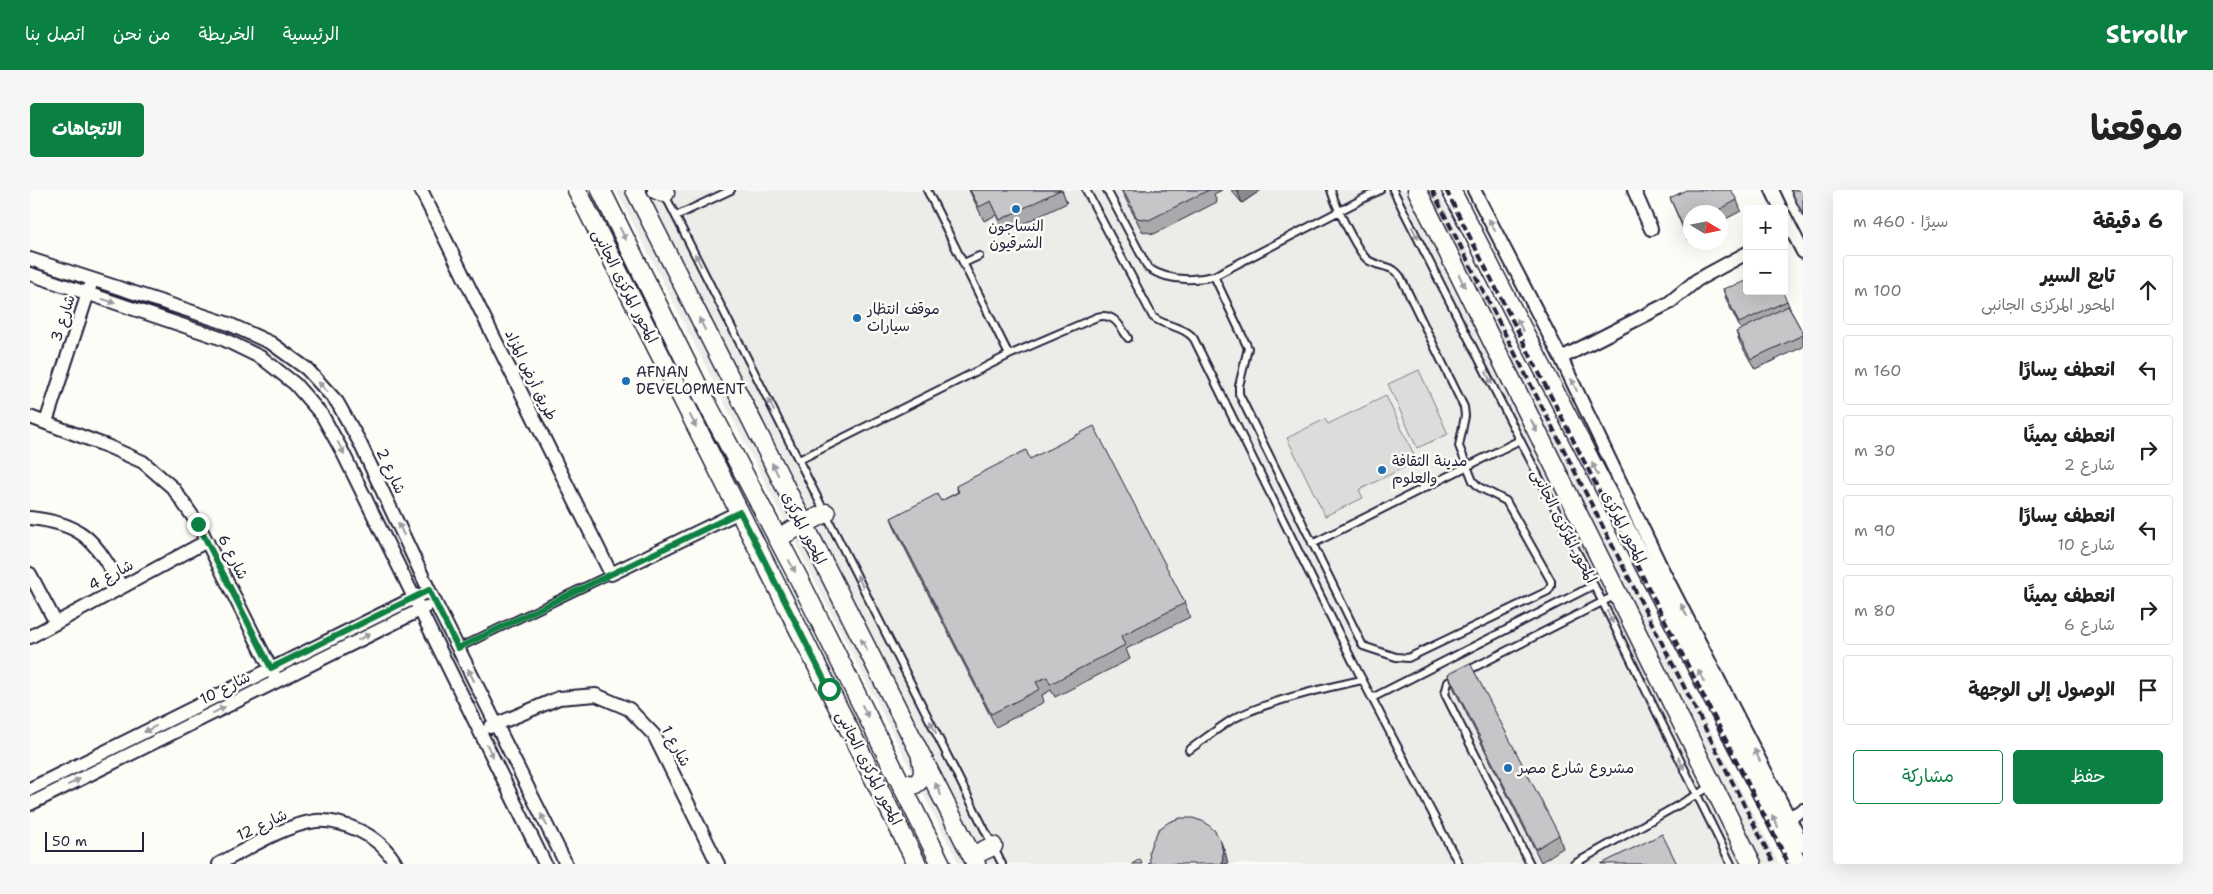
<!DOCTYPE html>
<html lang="ar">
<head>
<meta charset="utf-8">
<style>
  body { margin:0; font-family:"Shantell Sans","Playpen Sans Arabic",sans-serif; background:#f6f6f6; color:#222; direction:rtl }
  .controls { position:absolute; right:15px; top:15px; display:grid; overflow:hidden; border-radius:5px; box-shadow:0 5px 20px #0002 }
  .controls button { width:45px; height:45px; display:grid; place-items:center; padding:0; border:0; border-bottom:1px solid #e0e0e0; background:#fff; color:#222; font:25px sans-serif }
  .compass { position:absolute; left:1653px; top:15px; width:45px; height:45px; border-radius:50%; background:#fff; box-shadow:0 5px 20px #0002; rotate:100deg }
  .scale { position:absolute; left:15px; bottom:12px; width:99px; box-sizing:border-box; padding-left:5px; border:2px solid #22223b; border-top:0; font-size:14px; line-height:18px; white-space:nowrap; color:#22223b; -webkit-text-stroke:4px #fdfcf7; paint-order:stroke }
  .stop { position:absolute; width:15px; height:15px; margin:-11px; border:4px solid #0b8043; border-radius:50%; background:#fff }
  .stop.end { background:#0b8043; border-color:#fff; box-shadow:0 1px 5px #0008 }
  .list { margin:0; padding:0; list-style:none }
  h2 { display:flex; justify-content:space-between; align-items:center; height:65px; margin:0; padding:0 20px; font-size:21px }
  h2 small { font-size:16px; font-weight:400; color:#767676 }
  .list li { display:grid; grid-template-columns:32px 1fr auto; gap:15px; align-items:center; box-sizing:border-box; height:70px; margin:0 10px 10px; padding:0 10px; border:1px solid #e0e0e0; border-radius:5px }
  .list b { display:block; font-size:19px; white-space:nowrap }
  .list p { margin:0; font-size:16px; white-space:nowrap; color:#767676 }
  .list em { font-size:16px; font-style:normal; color:#767676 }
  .actions { display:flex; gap:10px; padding:15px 20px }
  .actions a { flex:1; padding:11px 0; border:1px solid #0b8043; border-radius:5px; text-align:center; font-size:18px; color:#0b8043 }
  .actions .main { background:#0b8043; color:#fff }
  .icon { flex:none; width:28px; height:28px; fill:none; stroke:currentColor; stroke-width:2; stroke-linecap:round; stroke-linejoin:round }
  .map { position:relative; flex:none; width:1773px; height:674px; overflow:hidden; direction:ltr; border-radius:5px }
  header { display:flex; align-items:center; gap:30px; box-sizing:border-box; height:70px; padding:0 25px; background:#0b8043; color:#fff }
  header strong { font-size:24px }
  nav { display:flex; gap:28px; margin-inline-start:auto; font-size:18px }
  .intro { display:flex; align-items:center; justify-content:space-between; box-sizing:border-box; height:120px; padding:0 30px }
  h1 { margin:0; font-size:35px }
  .button { padding:12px 22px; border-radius:5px; background:#0b8043; color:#fff; font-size:18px; font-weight:700 }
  main { display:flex; gap:30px; padding:0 30px }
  aside { flex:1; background:#fff; border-radius:5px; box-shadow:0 5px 20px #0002 }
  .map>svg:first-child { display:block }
  .built { fill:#ecece9 }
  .green { fill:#dddcdb; stroke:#807f8b }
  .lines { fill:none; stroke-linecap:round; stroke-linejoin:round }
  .lane-casing { stroke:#22223b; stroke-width:10 }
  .street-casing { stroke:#22223b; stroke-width:16 }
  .secondary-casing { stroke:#22223b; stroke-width:21 }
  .lane { stroke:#fdfcf7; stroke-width:6 }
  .street { stroke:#fdfcf7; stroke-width:12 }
  .secondary { stroke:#fdfcf7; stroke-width:18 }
  .rail { stroke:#22223b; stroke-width:4; stroke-dasharray:8 4; stroke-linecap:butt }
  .wall { fill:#aaaaac; stroke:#22223b }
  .shaded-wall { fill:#8b8b8c; stroke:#22223b }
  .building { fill:#c6c6c8; stroke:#22223b }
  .oneway { fill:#9a9aa2 }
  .route { stroke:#0b8043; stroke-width:6 }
  .poi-dot { fill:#1f6fb2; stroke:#fdfcf7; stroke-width:2 }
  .labels { text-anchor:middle; stroke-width:5; stroke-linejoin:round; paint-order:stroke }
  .poi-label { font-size:15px; fill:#22223b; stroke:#fdfcf7; text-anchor:start }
  .street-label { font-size:15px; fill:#22223b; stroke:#fdfcf7 }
</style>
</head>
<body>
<header>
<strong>Strollr</strong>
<nav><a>الرئيسية</a><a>الخريطة</a><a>من نحن</a><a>اتصل بنا</a></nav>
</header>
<div class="intro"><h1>موقعنا</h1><a class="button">الاتجاهات</a></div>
<main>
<aside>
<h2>6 دقيقة<small>سيرًا · 460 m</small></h2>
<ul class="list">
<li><svg class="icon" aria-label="ahead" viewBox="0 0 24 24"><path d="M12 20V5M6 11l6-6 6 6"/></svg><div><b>تابع السير</b><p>المحور المركزى الجانبى</p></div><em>100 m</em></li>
<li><svg class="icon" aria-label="left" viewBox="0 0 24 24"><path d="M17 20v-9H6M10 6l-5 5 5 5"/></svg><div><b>انعطف يسارًا</b></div><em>160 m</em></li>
<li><svg class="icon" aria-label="right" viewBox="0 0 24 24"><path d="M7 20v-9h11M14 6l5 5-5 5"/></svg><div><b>انعطف يمينًا</b><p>شارع 2</p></div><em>30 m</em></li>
<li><svg class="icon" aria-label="left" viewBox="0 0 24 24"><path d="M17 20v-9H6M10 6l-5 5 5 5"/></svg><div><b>انعطف يسارًا</b><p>شارع 10</p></div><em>90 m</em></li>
<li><svg class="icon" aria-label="right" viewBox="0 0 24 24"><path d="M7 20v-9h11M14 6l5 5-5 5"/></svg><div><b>انعطف يمينًا</b><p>شارع 6</p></div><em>80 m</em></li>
<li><svg class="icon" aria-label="arrive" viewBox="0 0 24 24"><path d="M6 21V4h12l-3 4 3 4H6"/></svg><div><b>الوصول إلى الوجهة</b></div></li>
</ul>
<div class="actions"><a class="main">حفظ</a><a>مشاركة</a></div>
</aside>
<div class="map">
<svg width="1773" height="674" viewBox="0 0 1773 674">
  <rect width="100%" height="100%" fill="#fdfcf7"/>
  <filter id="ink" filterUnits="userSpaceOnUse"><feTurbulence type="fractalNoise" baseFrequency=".02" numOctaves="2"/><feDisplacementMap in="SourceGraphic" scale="10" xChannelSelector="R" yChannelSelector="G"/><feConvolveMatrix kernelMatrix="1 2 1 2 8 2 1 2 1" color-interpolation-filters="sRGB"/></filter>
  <g filter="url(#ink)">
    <path class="built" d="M586 0H1408L1500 189 1749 674H929Z"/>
    <path class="green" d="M1389 180 1418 244 1387 258 1358 194Z
      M1356 206 1387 271 1329 300 1333 308 1295 326 1257 248 1295 229 1298 234Z"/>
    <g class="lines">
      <defs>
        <path id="lane" d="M897 0 979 165
          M1056 0 1123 127C1135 137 1155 136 1164 149L1323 472 1429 674
          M1077 0 1118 78C1138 91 1162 91 1184 86L1350 0
          M1363 0 1572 411 1701 674
          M635 5 972 674
          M646 26 701 0
          M934 73 949 66
          M1184 86 1218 158 1209 196V204L1333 456 1366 467 1378 468 1518 401 1521 396V391L1476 311 1449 297 1443 291 1429 256 1435 226 1434 217 1371 88C1363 74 1350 78 1338 70 1327 62 1305 14 1301 0
          M769 270 979 165 1067 127C1084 122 1090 136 1098 148
          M1282 354 1490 250
          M428 458 581 384
          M1437 481 1586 405
          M1428 486 1418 492 1415 504 1500 674
          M1342 508 1564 395
          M1159 560C1173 550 1188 538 1203 529 1237 511 1294 498 1332 490
          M1544 674 1682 596"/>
        <path id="street" d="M391 0 581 384 709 322
          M1444 0 1531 168 1633 381 1773 655
          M1604 0 1621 39
          M1742 0 1751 19
          M1754 25 1773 62
          M0 69 157 120 199 134 241 153 277 179 307 212 329 251 399 400 536 674
          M0 84 193 149 232 168 265 194 292 225 312 261 515 674
          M1531 168 1639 113 1667 90 1717 63
          M0 227 77 256 113 272 143 298 168 334 244 485
          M16 232 60 97
          M0 328C57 334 64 352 92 397
          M0 384 26 433
          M0 447 177 351
          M460 537 529 508 566 505 599 519 624 545 688 674
          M0 599 392 404
          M0 614 396 417
          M1758 628 1773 620
          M189 674C217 659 254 635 286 631 301 630 317 635 330 641 345 648 358 660 366 674"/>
        <path id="secondary" d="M547 0 887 674
          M571 0 668 196 770 391 911 674
          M605 0 946 674
          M627 0 635 3
          M1387 0 1722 674
          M1421 0 1768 674
          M747 348 796 323
          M871 593 884 595C896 588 893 579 891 568
          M942 666 963 656"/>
      </defs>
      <use href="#lane" class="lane-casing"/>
      <use href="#street" class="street-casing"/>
      <use href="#secondary" class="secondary-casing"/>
      <use href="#lane" class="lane"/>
      <use href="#street" class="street"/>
      <use href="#secondary" class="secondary"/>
      <path class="rail" d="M1402 0 1744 674
        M1416 0 1759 674"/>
    </g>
    <path class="wall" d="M939 0H1032L1037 13 974 43 966 25 954 31Z
      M1091 0H1192L1184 4 1187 12 1124 44 1112 41Z
      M1201 0H1231L1212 13Z
      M1760 0H1773V27Z
      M1640 8 1707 10 1711 21 1690 32V22H1660V48L1658 50Z
      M1693 99 1757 111 1761 121 1773 143V157L1725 179 1710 153 1706 142 1711 140 1696 109Z
      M926 296 1155 413 1160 427 1096 459 1100 469 1025 507 1021 500 1012 505 1014 512 966 537 866 341 861 328 911 311 928 302Z
      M1418 484 1529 645 1533 658 1511 672 1423 497Z"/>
    <path class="shaded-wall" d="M1207 0H1231L1212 13Z
      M1191 652 1196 665 1198 674H1192Z"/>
    <path class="building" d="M940 0H1030L970 30 961 11 949 17Z
      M1093 0H1179L1119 30 1107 28Z
      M1656 0H1701L1707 10 1685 22H1660V36L1654 39 1640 8Z
      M1761 0H1773V24Z
      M1717 91V101H1752L1757 111 1709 133 1693 99Z
      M1758 116 1773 143V145L1721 169 1706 142Z
      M1064 236 1155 413 1091 446 1095 455 1020 494 1017 487 1006 492 1010 499 961 524 861 328 907 304 911 311 929 302 926 296 996 260 1000 269Z
      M1440 473 1529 645 1506 659 1418 484Z
      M1150 628H1163L1175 632 1185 641 1191 652 1193 664 1192 674H1118L1120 673 1119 661 1123 650 1129 639 1139 632Z
      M1632 644 1647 674H1571Z
      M1110 669 1112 674H1102Z"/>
    <defs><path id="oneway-solid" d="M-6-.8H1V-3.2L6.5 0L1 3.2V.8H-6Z" transform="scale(1.25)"/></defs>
    <g class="oneway">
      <use href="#oneway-solid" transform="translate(1462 35) rotate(-117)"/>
      <use href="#oneway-solid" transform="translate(1385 43) rotate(63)"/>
      <use href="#oneway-solid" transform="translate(593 44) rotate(64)"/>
      <use href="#oneway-solid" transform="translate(668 70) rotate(-117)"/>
      <use href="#oneway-solid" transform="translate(1432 91) rotate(64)"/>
      <use href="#oneway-solid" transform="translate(79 111) rotate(18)"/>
      <use href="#oneway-solid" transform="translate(672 134) rotate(-117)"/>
      <use href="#oneway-solid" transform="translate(1490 135) rotate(-117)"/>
      <use href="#oneway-solid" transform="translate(1459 188) rotate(63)"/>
      <use href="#oneway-solid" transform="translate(1544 195) rotate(-116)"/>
      <use href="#oneway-solid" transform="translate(293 197) rotate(-132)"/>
      <use href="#oneway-solid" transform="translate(741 215) rotate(-117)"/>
      <use href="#oneway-solid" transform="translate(663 231) rotate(63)"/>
      <use href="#oneway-solid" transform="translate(1504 236) rotate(64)"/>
      <use href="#oneway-solid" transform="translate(311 258) rotate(62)"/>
      <use href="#oneway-solid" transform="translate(745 279) rotate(-117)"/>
      <use href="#oneway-solid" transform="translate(1565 279) rotate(-117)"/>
      <use href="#oneway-solid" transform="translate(371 339) rotate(-115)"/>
      <use href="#oneway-solid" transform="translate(762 376) rotate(62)"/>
      <use href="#oneway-solid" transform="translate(830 391) rotate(-117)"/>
      <use href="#oneway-solid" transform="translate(1654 420) rotate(-117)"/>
      <use href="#oneway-solid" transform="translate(1580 427) rotate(64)"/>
      <use href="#oneway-solid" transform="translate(334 447) rotate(-26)"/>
      <use href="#oneway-solid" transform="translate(834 455) rotate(-118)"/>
      <use href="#oneway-solid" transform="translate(441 485) rotate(-117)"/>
      <use href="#oneway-solid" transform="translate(1671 486) rotate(-117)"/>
      <use href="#oneway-solid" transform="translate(189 520) rotate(-27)"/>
      <use href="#oneway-solid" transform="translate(835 521) rotate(63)"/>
      <use href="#oneway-solid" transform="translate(903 537) rotate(-117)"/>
      <use href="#oneway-solid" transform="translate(120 539) rotate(153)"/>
      <use href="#oneway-solid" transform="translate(460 561) rotate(64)"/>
      <use href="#oneway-solid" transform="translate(1727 565) rotate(-116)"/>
      <use href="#oneway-solid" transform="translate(1651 573) rotate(64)"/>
      <use href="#oneway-solid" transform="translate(44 592) rotate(-27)"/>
      <use href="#oneway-solid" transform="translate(908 599) rotate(-116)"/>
      <use href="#oneway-solid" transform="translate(514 630) rotate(-117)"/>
      <use href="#oneway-solid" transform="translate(1745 631) rotate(-117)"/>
    </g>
  </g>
  <g class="lines" filter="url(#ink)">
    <path class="route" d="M168 334 241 478 399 400 428 458 710 322 799 499"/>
  </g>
  <g class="poi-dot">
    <circle cx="986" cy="19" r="5"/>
    <circle cx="827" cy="128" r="5"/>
    <circle cx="596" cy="191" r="5"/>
    <circle cx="1352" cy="280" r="5"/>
    <circle cx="1478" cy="578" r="5"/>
  </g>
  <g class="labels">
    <g class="poi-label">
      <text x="986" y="41" text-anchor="middle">النساجون<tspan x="986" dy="17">الشرقيون</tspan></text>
      <text x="837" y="124">موقف انتظار<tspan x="837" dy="17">سيارات</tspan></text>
      <text x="606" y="187">AFNAN<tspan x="606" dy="17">DEVELOPMENT</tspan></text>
      <text x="1362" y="276">مدينة الثقافة<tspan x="1362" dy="17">والعلوم</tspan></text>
      <text x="1488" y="583">مشروع شارع مصر</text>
    </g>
    <g class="street-label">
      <text transform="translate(595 96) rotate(63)" y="5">المحور المركزى الجانبى</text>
      <text transform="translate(33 128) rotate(-72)" y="5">شارع 3</text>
      <text transform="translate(501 185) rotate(64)" y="5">طريق أرض المزاد</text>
      <text transform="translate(361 281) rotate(65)" y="5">شارع 2</text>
      <text transform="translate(1534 336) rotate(63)" y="5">المحور المركزى الجانبى</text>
      <text transform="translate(1594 337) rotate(63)" y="5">المحور المركزى</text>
      <text transform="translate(774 338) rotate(63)" y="5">المحور المركزى</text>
      <text transform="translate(203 367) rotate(63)" y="5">شارع 6</text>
      <text transform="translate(81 385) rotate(-28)" y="5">شارع 4</text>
      <text transform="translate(195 498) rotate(-27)" y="5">شارع 10</text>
      <text transform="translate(646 556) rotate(61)" y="5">شارع 1</text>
      <text transform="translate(839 578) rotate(63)" y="5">المحور المركزى الجانبى</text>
      <text transform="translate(232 635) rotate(-25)" y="5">شارع 12</text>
    </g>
  </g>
</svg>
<div class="controls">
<button>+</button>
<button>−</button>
</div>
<svg class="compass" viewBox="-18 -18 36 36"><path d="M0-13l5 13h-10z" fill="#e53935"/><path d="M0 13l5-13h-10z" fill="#767676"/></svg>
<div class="scale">50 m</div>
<div class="stop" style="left:799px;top:499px"></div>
<div class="stop end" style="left:168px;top:334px"></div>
</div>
</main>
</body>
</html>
